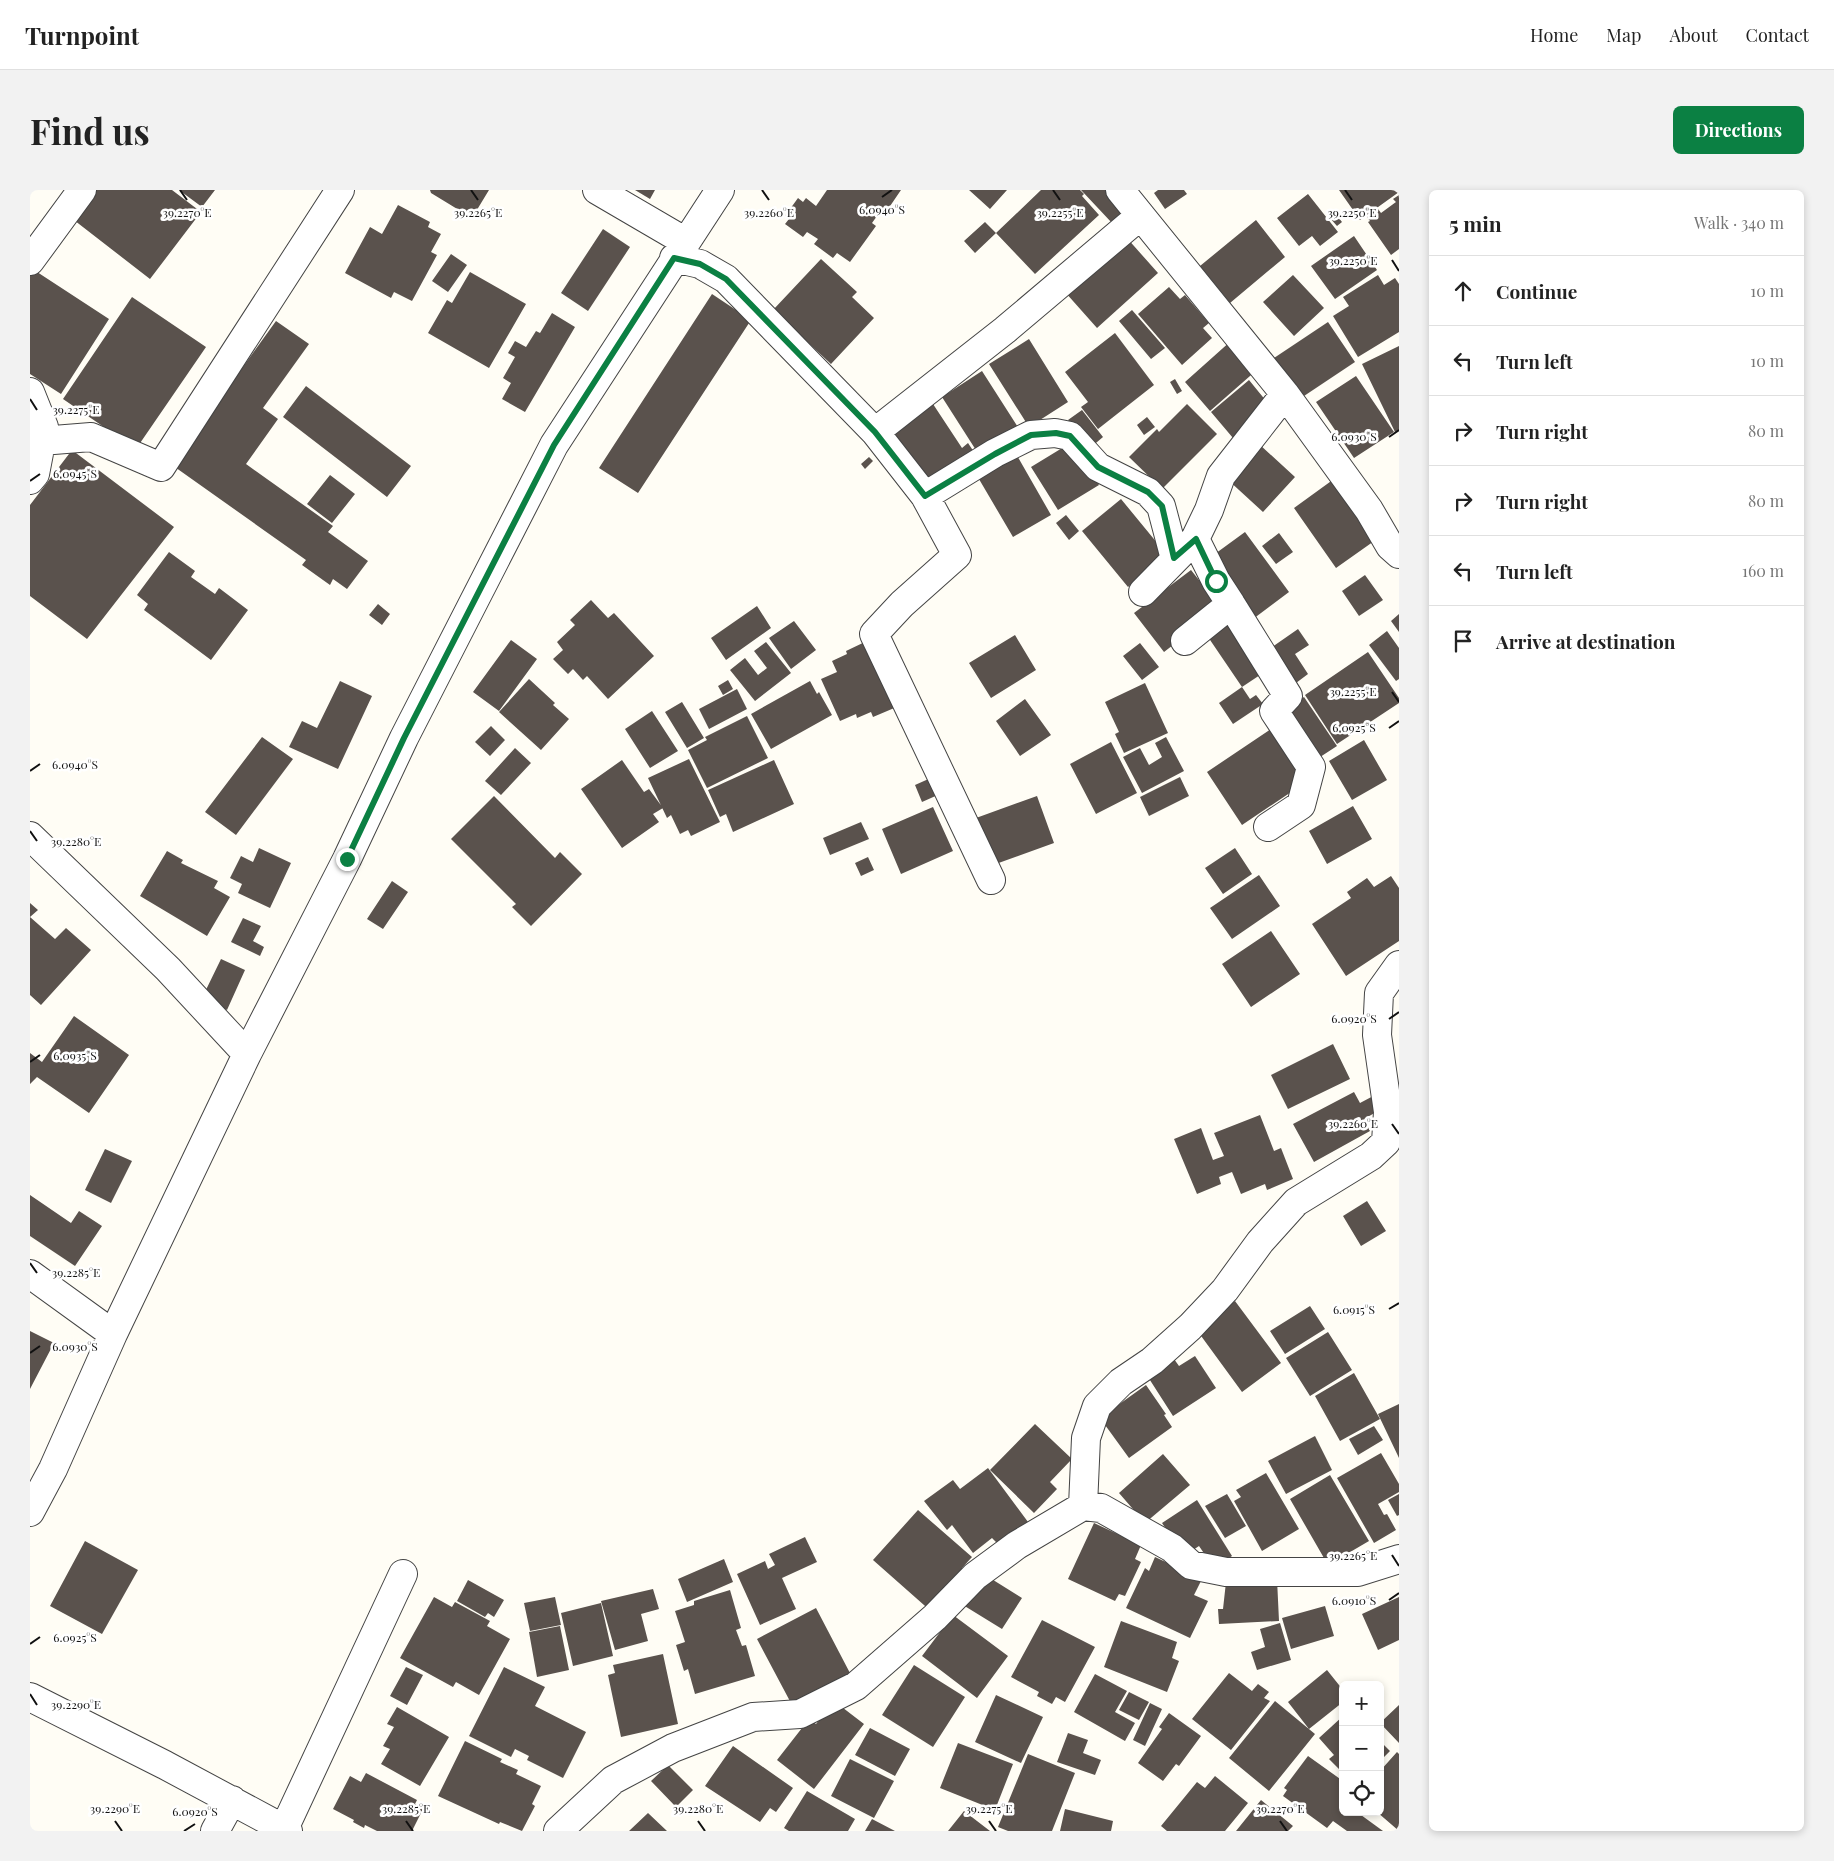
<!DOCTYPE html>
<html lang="en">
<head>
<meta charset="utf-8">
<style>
  body { margin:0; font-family:"Playfair Display",serif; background:#f2f2f2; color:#222 }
  .controls { position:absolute; right:15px; bottom:15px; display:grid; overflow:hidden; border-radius:8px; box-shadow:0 2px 8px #0003 }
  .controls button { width:45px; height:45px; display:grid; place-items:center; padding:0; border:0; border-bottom:1px solid #e0e0e0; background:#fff; color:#222; font:25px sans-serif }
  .stop { position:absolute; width:15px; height:15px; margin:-11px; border:4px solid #0b8043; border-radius:50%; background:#fff }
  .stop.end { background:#0b8043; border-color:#fff; box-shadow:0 1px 5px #0008 }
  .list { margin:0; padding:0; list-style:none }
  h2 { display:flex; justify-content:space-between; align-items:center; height:65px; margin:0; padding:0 20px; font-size:21px }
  h2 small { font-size:16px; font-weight:400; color:#767676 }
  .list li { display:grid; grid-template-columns:32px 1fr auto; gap:15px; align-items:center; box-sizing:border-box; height:70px; padding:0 20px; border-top:1px solid #e0e0e0 }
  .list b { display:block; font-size:19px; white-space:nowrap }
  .list em { font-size:16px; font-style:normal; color:#767676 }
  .icon { flex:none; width:28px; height:28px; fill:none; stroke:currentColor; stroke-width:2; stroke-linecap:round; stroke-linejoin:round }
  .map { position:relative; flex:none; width:1369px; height:1641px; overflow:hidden; border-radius:8px }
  header { display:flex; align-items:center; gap:30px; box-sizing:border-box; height:70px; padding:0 25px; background:#fff; border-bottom:1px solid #e0e0e0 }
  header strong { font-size:24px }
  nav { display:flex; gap:28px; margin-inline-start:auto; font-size:18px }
  .intro { display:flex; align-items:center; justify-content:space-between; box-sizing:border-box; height:120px; padding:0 30px }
  h1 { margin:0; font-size:35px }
  .button { padding:12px 22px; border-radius:8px; background:#0b8043; color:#fff; font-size:18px; font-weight:700 }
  main { display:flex; gap:30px; padding:0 30px }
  aside { flex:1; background:#fff; border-radius:8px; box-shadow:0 2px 8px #0003 }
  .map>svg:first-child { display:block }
  .building { fill:#5a524d }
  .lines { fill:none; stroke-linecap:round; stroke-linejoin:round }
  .minor-casing { stroke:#444; stroke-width:30 }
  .minor { stroke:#fff; stroke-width:28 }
  .route { stroke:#0b8043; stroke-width:6 }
  .ticks { fill:none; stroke:#111; stroke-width:2 }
  .ticks-label { font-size:12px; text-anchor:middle; fill:#111; stroke:#fff; stroke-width:5; stroke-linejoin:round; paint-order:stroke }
</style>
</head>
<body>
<header>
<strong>Turnpoint</strong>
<nav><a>Home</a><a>Map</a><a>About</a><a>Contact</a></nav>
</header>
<div class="intro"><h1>Find us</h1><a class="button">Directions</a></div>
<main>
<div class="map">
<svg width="1369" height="1641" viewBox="0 0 1369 1641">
  <rect width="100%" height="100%" fill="#fffdf5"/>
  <path class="building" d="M60 0H142L171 22 120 89 40 27Z
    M149 0H185L172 17Z
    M400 0H459L442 28 401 3Z
    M605 0H625L620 9Z
    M797 0H871L856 22 852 19 842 33 846 36 820 72 807 63 803 68 784 54 788 49 777 42 773 47 755 34 759 29 755 26 768 8 773 12 776 8 786 16Z
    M939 0H977L960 19Z
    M1011 0H1050L1054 4 1052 6 1069 25 1005 84 966 43Z
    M1051 0H1078L1097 20 1082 33Z
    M1128 0H1154L1157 4 1135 19 1124 3Z
    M1309 0H1369V2L1330 30Z
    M1278 4 1308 42 1290 56 1282 46 1269 56 1247 28Z
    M1369 5V59L1361 65 1338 32 1340 31 1337 27 1348 19 1351 23 1366 12 1363 9Z
    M368 15 400 32 398 37 411 44 401 62 407 65 382 111 364 102 361 108 315 83 340 37 352 44Z
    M1305 23 1312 32 1307 36 1300 28Z
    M1226 30 1255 67 1200 113 1170 76Z
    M955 32 966 43 945 63 934 51Z
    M573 39 600 57 558 121 531 103Z
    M1324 46 1347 80 1305 109 1281 76Z
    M1096 47 1128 83 1067 138 1035 102Z
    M421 64 437 75 418 102 402 91Z
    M791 69 827 102 822 107 844 128 801 174 743 120Z
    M4 80 79 129 31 204 0 184V85Z
    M440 82 496 114 459 178 398 143 417 110 422 113Z
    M1263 85 1294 118 1264 146 1233 112Z
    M1348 85 1354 95 1365 88 1369 94V142L1328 167 1303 126 1319 116 1313 107Z
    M1139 97 1150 109 1155 105 1179 133 1173 138 1182 148 1152 175 1108 124Z
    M682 104 721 130 608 303 569 278Z
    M102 107 176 157 106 259 33 209Z
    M1102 120 1135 158 1121 169 1089 131Z
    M522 123 545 137 495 222 472 209 481 193 473 188 485 167 478 163 485 151 496 157 506 141 510 143Z
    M246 131 279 154 233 218 248 229 216 274 303 336 298 342 338 371 317 399 303 389 300 395 272 375 276 370 142 275Z
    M1298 132 1325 172 1271 208 1244 168Z
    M1085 143 1124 195 1068 239 1051 217 1058 212 1035 182Z
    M999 149 1038 212 999 237 959 174Z
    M1202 150 1228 179 1180 221 1155 192Z
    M1369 156V241L1365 242 1332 174Z
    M952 181 991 242 951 268 912 207Z
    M1326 186 1364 242 1324 268 1286 212Z
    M1145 189 1152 201 1147 204 1140 192Z
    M1219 190 1241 217 1203 248 1181 222Z
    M276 196 381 276 357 307 253 227Z
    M903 214 932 258 938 253 948 268 902 299 863 241Z
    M1157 214 1187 244 1132 299 1099 267 1127 239 1129 242Z
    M1052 220 1073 247 1060 258 1038 230Z
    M1117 227 1125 237 1114 245 1107 235Z
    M1042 252 1069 295 1028 320 1001 277Z
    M1229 254 1265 287 1233 322 1197 289Z
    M42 260 144 337 57 449 0 406V315Z
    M985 262 1021 325 983 347 946 284Z
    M839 267 843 271 835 279 831 274Z
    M300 285 325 304 302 333 277 314Z
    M1304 289 1347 349 1306 378 1264 318Z
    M1091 309 1137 365 1098 397 1052 341Z
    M1036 325 1049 341 1039 350 1026 333Z
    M1215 342 1259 402 1223 429 1178 369Z
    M1249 343 1263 362 1246 374 1232 356Z
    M139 362 165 381 161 387 185 404 189 398 218 420 181 470 114 420 118 414 107 405Z
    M1161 380 1191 418 1134 462 1104 423Z
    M1335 385 1353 410 1329 426 1312 401Z
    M561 410 578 428 584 423 624 466 578 509 557 486 553 490 543 479 538 484 523 469 533 460 527 452 545 435 540 430Z
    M348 414 360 424 352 435 339 425Z
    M727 416 741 438 696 470 681 448Z
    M1369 424V442L1361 431Z
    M1199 428 1236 481 1212 497 1176 444Z
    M764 431 786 460 761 479 739 448Z
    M1268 439 1279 455 1265 464 1278 484 1262 496 1238 460Z
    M1357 441 1369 458V489L1366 491 1339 455Z
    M985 445 1006 480 961 508 939 473Z
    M481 450 507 469 469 521 443 502Z
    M839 450 869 516 843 527 841 522 827 528 826 524 810 531 791 489 807 482 802 471 817 464 816 461Z
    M736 452 761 483 725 511 700 480 715 468 728 485 737 478 724 461Z
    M1110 453 1129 477 1112 490 1093 466Z
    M1338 462 1369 508V513L1307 554 1275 505Z
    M499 489 525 513 523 515 539 529 511 560 469 522Z
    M698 490 703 499 693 505 688 496Z
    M310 491 342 506 308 579 259 557 272 531 287 538Z
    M780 491 787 504 789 502 802 525 741 559 721 524Z
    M1115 493 1138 543 1094 563 1085 544 1089 542 1075 512Z
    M1212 497 1220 509 1226 505 1233 514 1203 534 1189 513Z
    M707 499 717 519 679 539 669 519Z
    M1274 507 1307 556 1287 569 1254 519Z
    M995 509 1021 545 990 566 966 531Z
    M652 512 674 548 657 558 635 522Z
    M622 521 648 561 620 578 595 539Z
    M717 526 738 568 677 598 658 560 677 550 675 547Z
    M461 536 475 550 460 566 445 552Z
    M1241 539 1276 592 1212 635 1177 582Z
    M232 547 263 569 206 645 175 622Z
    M1136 547 1154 581 1112 603 1093 567 1110 558 1119 575 1132 567 1125 553Z
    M1334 550 1357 590 1322 610 1299 571Z
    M1081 552 1107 603 1066 624 1040 574Z
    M485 558 501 573 471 605 455 591Z
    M659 569 690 632 661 646 658 640 650 644 641 625 637 628 618 588Z
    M592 570 614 602 619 599 633 618 623 624 629 632 592 658 551 599Z
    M744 570 764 614 703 642 696 624 690 627 678 600Z
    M903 587 910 604 892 612 885 595Z
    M1150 587 1159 606 1119 626 1110 607Z
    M464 606 525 668 530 662 552 684 501 736 482 717 486 714 421 649Z
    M1007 606 1024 653 963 675 946 628Z
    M1323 616 1342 649 1297 674 1279 641Z
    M903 617 923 661 871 684 852 639Z
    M831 632 839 649 800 665 793 648Z
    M229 658 261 673 240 718 208 703 212 694 200 688 211 666 223 672Z
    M1205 658 1222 684 1193 704 1175 678Z
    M137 661 153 670 151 673 188 691 184 698 200 707 177 746 110 706Z
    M838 667 844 680 831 686 825 673Z
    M1229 685 1250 716 1202 749 1180 718Z
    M1361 686 1369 698V751L1316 786 1282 734 1321 708 1317 702 1337 688 1344 697Z
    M362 691 378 702 353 739 337 729Z
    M0 713 8 720 0 727 25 749 36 738 61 760 11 815 0 805Z
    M213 728 231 736 223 751 234 757 230 766 201 752Z
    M1241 741 1270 784 1221 817 1192 774Z
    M191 769 215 780 197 820 172 808Z
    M44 826 99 865 59 923 7 887 0 894V863L12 872Z
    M1303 854 1320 889 1258 919 1241 885Z
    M1324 902 1330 913 1347 904 1355 917 1334 929 1340 941 1284 972 1263 934Z
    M1230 925 1244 961 1251 958 1263 989 1237 1000 1235 994 1211 1004 1202 982 1189 987 1191 994 1167 1004 1144 949 1171 938 1183 970 1194 966 1184 943Z
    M75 959 102 971 81 1013 55 1000Z
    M0 1005 41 1033 49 1021 72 1036 45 1076 0 1046Z
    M1337 1011 1356 1041 1331 1056 1313 1026Z
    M1205 1111 1251 1173 1212 1202 1166 1139Z
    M1280 1116 1295 1139 1255 1164 1240 1141Z
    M0 1141 24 1153 0 1199Z
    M1298 1142 1322 1180 1280 1206 1256 1168Z
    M1165 1166 1186 1198 1143 1226 1118 1187 1144 1169 1149 1176Z
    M1324 1183 1350 1229 1310 1251 1285 1206Z
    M1116 1195 1136 1224 1134 1225 1142 1237 1099 1268 1070 1228Z
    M1369 1214V1268L1348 1224Z
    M1005 1234 1042 1269 1020 1292 1027 1299 1004 1323 960 1280Z
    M1344 1236 1353 1250 1328 1265 1319 1249Z
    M1285 1246 1302 1280 1256 1304 1238 1271Z
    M1351 1263 1369 1294V1302L1348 1314 1354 1325 1357 1324 1366 1340 1344 1353 1307 1288Z
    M1133 1264 1160 1295 1115 1333 1089 1303Z
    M958 1278 1001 1336 982 1351 977 1345 967 1353 962 1348 943 1363 922 1335 917 1340 894 1311 923 1290 930 1299Z
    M1236 1283 1269 1339 1232 1361 1204 1311 1211 1307 1206 1300Z
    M1300 1285 1339 1351 1298 1375 1260 1309Z
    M1197 1304 1216 1336 1195 1348 1175 1316Z
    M1369 1304V1325L1367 1326 1358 1310Z
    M1167 1310 1202 1366 1184 1378 1169 1356 1154 1366 1132 1333Z
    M888 1320 942 1367 932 1378 938 1383 903 1423 843 1370Z
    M1064 1333 1111 1355 1105 1369 1111 1372 1095 1406 1089 1404 1085 1411 1038 1389Z
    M775 1347 787 1372 752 1388 766 1419 730 1435 707 1384 735 1371 738 1379 745 1375 739 1364Z
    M55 1351 108 1380 72 1444 20 1416Z
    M1125 1367 1172 1389 1164 1405 1178 1411 1160 1448 1096 1418 1115 1378 1119 1381Z
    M694 1369 703 1392 657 1412 648 1389Z
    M952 1383 992 1408 972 1439 933 1415Z
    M1247 1389 1249 1431 1189 1434 1188 1419H1193L1196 1392Z
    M438 1390 474 1410 464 1427 458 1423 455 1427 427 1411Z
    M623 1399 629 1419 611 1424 618 1451 585 1460 571 1411Z
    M700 1400 711 1438 706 1440 712 1456 716 1455 725 1486 665 1504 658 1479 654 1481 646 1455 655 1452 645 1421 664 1415V1411Z
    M404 1407 422 1417 425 1412 460 1431 457 1436 480 1449 449 1505 426 1492 423 1497 370 1468Z
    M525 1407 531 1435 500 1441 494 1413Z
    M1369 1407V1450L1348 1460 1332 1424Z
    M571 1413 583 1466 543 1476 531 1423Z
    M1295 1416 1304 1446 1261 1459 1252 1428Z
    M786 1418 821 1485 762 1515 727 1449Z
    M923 1425 978 1466 947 1508 892 1466Z
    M1012 1430 1065 1457 1035 1512 1026 1507 1022 1514 1007 1506 1009 1502 981 1487Z
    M1091 1431 1147 1452 1142 1468 1149 1471 1137 1502 1074 1477Z
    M1250 1433 1261 1470 1227 1480 1221 1462 1235 1457 1230 1439Z
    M530 1436 539 1480 507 1487 499 1442Z
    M633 1464 648 1534 591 1547 578 1485 585 1483 583 1475Z
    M884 1475 935 1507 903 1557 852 1525Z
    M376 1477 393 1485 377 1515 360 1506Z
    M474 1477 515 1497 505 1516 556 1542 533 1588 497 1570 499 1566 485 1559 481 1567 439 1546Z
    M1297 1480 1313 1500V1512L1279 1539 1258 1512Z
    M1199 1483 1222 1501 1228 1494 1239 1502 1234 1508 1240 1511 1201 1560 1162 1529Z
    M1065 1484 1097 1501 1085 1522 1105 1533 1095 1551 1044 1522Z
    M1099 1502 1119 1512 1109 1530 1089 1520Z
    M966 1505 1013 1527 991 1573 945 1552Z
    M804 1511 834 1534 784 1599 747 1570 779 1529 786 1534Z
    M1245 1511 1285 1544 1239 1601 1199 1568Z
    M1120 1513 1132 1519 1115 1556 1103 1550Z
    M1369 1515V1553L1350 1533Z
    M367 1517 419 1547 390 1596 351 1574 360 1559 353 1556 364 1537 357 1534Z
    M1139 1523 1171 1546 1149 1576 1146 1574 1133 1591 1108 1573 1132 1539 1129 1537Z
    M1313 1526V1583L1299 1569 1304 1565 1289 1548Z
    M840 1538 880 1559 865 1586 825 1565Z
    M1038 1543 1058 1550 1053 1563 1071 1570 1065 1585 1027 1572Z
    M435 1551 472 1569 470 1572 488 1580 486 1584 511 1596 502 1614 505 1616 492 1641 470 1632 469 1634 408 1606Z
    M1350 1551 1360 1561 1350 1571Z
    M928 1553 983 1574 965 1620 910 1598Z
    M703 1556 763 1598 746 1622 740 1618 730 1632 675 1596Z
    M1367 1562 1369 1564V1641L1347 1622H1350V1581Z
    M998 1564 1045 1583 1022 1641H978L968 1637Z
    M1278 1566 1313 1591V1622H1333L1331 1625 1353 1641H1317L1303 1631 1297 1638 1253 1606 1257 1600 1254 1598Z
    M820 1569 864 1591 844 1628 801 1606Z
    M638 1575 663 1600 646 1617 621 1591Z
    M336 1583 387 1610 385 1614 393 1619 382 1641H347L335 1635 334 1638 323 1632 324 1630 303 1619 320 1586 331 1592Z
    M1185 1586 1218 1613 1195 1641H1137L1131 1636 1167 1592 1175 1598Z
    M777 1601 825 1629 818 1641H759L754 1638Z
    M1231 1610 1263 1636 1258 1641H1206Z
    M1035 1619 1083 1631 1081 1641H1030Z
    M934 1621 960 1641H918Z
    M618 1623 637 1641H599Z
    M842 1629 865 1641H835Z"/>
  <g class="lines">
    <defs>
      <path id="minor" d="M567 0 656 52
        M1090 0 1255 204 1339 320 1360 356 1369 364
        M644 68 670 74 696 89 845 242
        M0 71 52 0
        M0 202 14 237 5 284 0 290
        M11 251 61 247 131 277 310 0
        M895 306 965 263 1001 245 1025 243 1040 246 1068 277 1118 302 1131 316 1145 369
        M1113 402 1165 349 1179 320 1191 286 1255 204
        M1201 414 1258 506 1244 521 1281 577 1271 615 1238 637
        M1155 451 1201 414 1186 391 1165 349
        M0 646 138 779 217 864
        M961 690 844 444 872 414 927 365 895 306 845 242 975 140 1110 26
        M0 1084 83 1144
        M1053 1316 1071 1318 1142 1358 1161 1375 1196 1382H1328L1369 1369
        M0 1322 23 1279 83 1144 217 864 317 669 374 548 524 255 690 0
        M0 1507 135 1575 258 1641
        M254 1639 373 1384
        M185 1641 202 1610
        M528 1641 583 1590 643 1558 723 1527 770 1524 826 1496 905 1427 945 1386 987 1355 1053 1316 1056 1248 1067 1216 1091 1192 1122 1171 1160 1137 1195 1100 1230 1052 1266 1012 1341 966 1356 952 1358 922 1347 845 1349 803 1369 775"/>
    </defs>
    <use href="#minor" class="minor-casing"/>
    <use href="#minor" class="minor"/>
  </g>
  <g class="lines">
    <path class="route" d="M317 669 374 548 524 255 644 68 670 74 696 89 845 242 895 306 965 264 1001 245 1026 243 1040 246 1068 277 1118 302 1132 316 1144 368 1166 349 1186 391"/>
  </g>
  <path class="ticks" d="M150 0 157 10M441 0 448 10M732 0 739 10M1023 0 1030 10M1315 0 1322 10M852 7 862 0M1362 70 1369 81M0 209 7 220M1359 247 1369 240M0 291 10 284M1362 502 1369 512M1359 538 1369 531M0 581 10 574M0 641 7 651M1359 829 1369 822M0 872 10 865M1362 934 1369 944M0 1073 7 1083M1359 1119 1369 1113M0 1163 10 1156M1362 1365 1369 1376M1359 1410 1369 1403M0 1454 10 1447M0 1504 7 1515M85 1631 92 1641M376 1631 383 1641M668 1631 675 1641M959 1631 966 1641M1250 1631 1257 1641M154 1641 165 1634"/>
  <g class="ticks-label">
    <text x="852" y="24">6.0940°S</text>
    <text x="1322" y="27">39.2250°E</text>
    <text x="448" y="27">39.2265°E</text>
    <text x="739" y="27">39.2260°E</text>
    <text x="1030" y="27">39.2255°E</text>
    <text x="157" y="27">39.2270°E</text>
    <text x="1323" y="75">39.2250°E</text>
    <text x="46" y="224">39.2275°E</text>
    <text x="1324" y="251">6.0930°S</text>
    <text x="45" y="288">6.0945°S</text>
    <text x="1323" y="506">39.2255°E</text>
    <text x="1324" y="542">6.0925°S</text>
    <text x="45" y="579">6.0940°S</text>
    <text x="46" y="656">39.2280°E</text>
    <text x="1324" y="833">6.0920°S</text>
    <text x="45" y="870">6.0935°S</text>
    <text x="1323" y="938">39.2260°E</text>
    <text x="46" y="1087">39.2285°E</text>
    <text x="1324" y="1124">6.0915°S</text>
    <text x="45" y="1161">6.0930°S</text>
    <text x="1323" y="1370">39.2265°E</text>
    <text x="1324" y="1415">6.0910°S</text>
    <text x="45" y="1452">6.0925°S</text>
    <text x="46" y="1519">39.2290°E</text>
    <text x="85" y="1623">39.2290°E</text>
    <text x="376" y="1623">39.2285°E</text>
    <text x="668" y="1623">39.2280°E</text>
    <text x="959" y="1623">39.2275°E</text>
    <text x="1250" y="1623">39.2270°E</text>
    <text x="165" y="1626">6.0920°S</text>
  </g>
</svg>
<div class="controls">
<button>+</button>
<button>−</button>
<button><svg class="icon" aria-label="locate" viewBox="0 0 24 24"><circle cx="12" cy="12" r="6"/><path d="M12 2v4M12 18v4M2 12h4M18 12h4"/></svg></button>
</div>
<div class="stop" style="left:1186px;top:391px"></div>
<div class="stop end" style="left:317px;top:669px"></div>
</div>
<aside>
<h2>5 min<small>Walk · 340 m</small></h2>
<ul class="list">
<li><svg class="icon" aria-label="ahead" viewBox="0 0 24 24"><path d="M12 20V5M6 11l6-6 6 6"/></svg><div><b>Continue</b></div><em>10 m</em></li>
<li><svg class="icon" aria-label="left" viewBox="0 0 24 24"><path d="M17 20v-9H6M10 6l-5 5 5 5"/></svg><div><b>Turn left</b></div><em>10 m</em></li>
<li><svg class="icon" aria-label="right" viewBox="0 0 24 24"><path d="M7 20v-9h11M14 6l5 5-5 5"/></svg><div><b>Turn right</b></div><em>80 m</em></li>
<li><svg class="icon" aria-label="right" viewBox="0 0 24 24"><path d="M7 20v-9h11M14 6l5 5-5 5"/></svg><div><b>Turn right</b></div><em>80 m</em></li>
<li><svg class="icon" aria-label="left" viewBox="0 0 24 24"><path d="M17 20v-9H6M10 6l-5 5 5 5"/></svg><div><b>Turn left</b></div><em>160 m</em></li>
<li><svg class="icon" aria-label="arrive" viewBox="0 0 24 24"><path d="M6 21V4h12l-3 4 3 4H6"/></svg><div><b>Arrive at destination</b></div></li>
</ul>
</aside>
</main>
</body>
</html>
